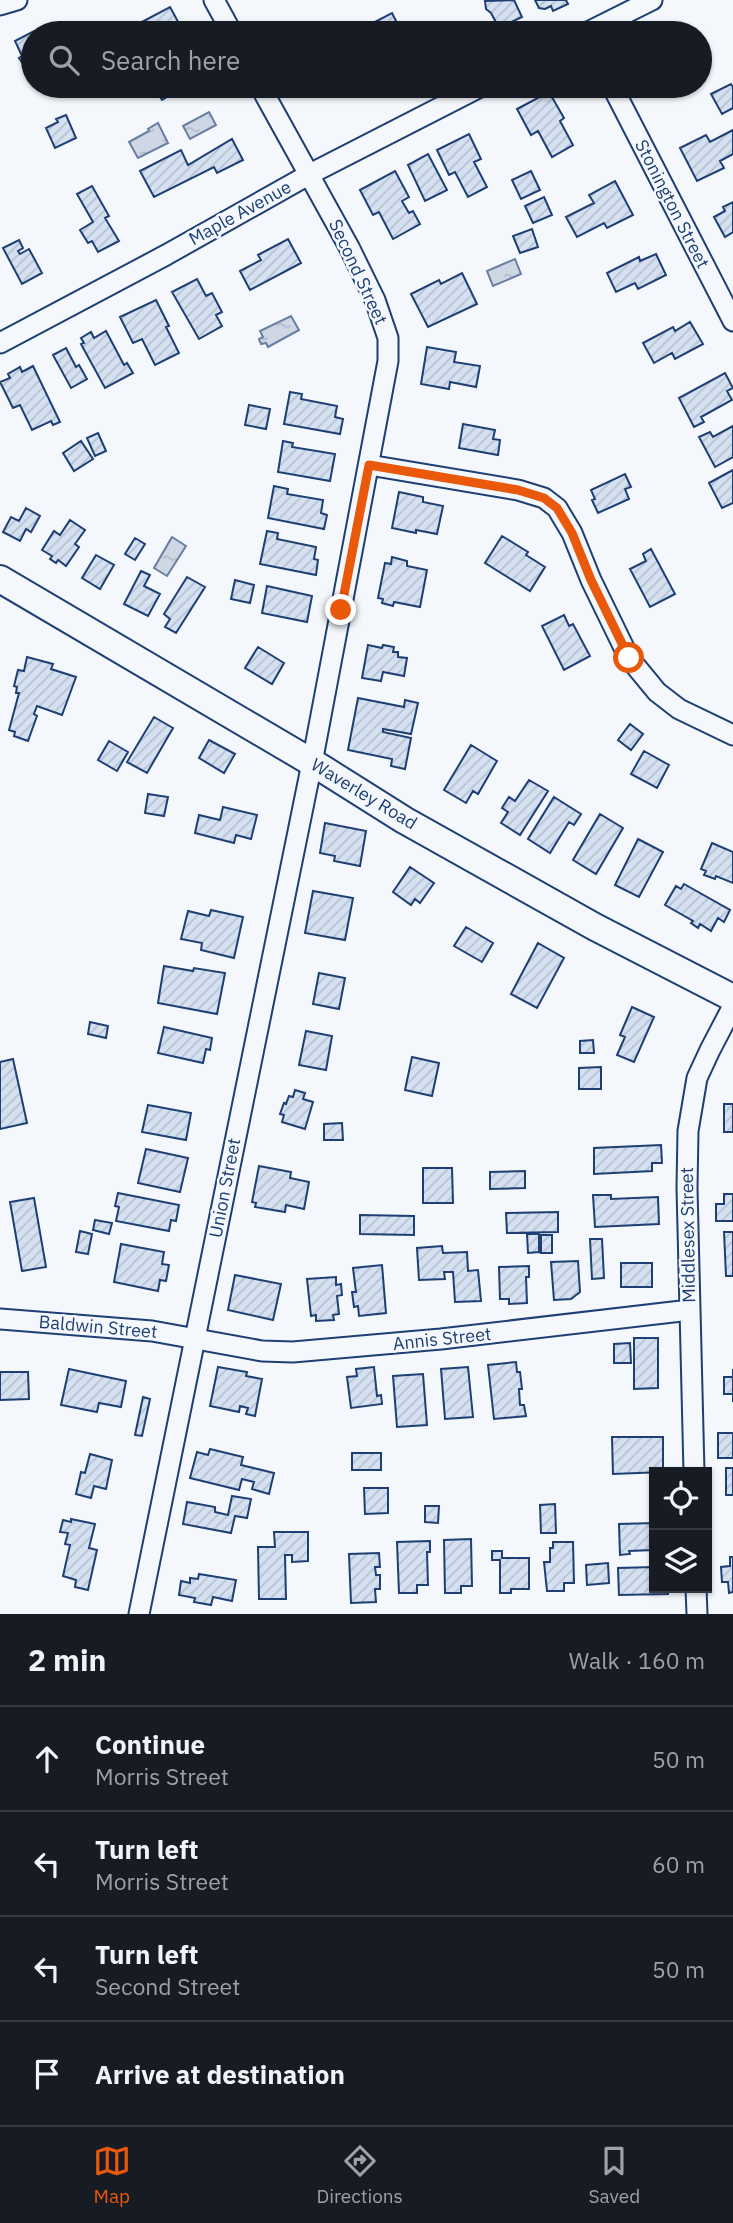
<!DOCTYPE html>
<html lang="en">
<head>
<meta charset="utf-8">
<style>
  body { margin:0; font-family:"IBM Plex Sans",sans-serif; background:#20242c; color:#f1f3f6 }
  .controls { position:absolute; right:21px; bottom:21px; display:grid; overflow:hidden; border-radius:0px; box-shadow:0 2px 5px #0004 }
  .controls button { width:63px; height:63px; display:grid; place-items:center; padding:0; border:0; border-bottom:2px solid #363941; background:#171b24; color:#f1f3f6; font:35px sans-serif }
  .stop { position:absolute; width:21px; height:21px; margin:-16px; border:5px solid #ea580c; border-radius:50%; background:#fff }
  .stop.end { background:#ea580c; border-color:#fff; box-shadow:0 2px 7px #0008 }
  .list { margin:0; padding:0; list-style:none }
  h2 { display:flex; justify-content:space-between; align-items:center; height:91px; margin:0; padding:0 28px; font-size:30px }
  h2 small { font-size:23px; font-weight:400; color:#9ea1a6 }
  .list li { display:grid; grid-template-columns:46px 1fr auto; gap:21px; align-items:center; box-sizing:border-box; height:105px; padding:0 28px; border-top:2px solid #363941 }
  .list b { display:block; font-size:26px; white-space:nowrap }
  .list p { margin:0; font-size:23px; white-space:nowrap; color:#9ea1a6 }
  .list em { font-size:23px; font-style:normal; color:#9ea1a6 }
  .icon { flex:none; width:38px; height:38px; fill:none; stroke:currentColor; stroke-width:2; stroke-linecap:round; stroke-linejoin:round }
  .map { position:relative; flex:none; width:733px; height:1614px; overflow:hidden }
  .search { position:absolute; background:#171b24; box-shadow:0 2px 5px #0004; left:21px; right:21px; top:21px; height:77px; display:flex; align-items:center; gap:18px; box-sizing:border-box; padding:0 24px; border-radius:38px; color:#9ea1a6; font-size:26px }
  .sheet { height:511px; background:#171b24 }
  nav { display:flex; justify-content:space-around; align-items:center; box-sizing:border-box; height:98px; border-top:2px solid #363941; background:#171b24; font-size:19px; color:#9ea1a6 }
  nav a { display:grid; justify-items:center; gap:4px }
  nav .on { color:#ea580c }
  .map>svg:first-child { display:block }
  .water { fill:url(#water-ripples); stroke:#687fa3; stroke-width:2 }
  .building { fill:url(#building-hatch); stroke:#1d3f73; stroke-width:2 }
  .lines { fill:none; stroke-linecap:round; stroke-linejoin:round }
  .street-casing { stroke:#1d3f73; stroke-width:23 }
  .secondary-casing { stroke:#1d3f73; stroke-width:30 }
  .street { stroke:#f4f7fb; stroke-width:19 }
  .secondary { stroke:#f4f7fb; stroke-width:26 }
  .route { stroke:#ea580c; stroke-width:9 }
  .labels { text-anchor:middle; stroke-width:5; stroke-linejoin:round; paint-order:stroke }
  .street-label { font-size:18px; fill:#1d3f73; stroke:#f4f7fb }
</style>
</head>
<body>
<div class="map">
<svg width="733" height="1614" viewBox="0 0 733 1614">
  <defs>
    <pattern id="water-ripples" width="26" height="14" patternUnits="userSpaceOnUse" patternTransform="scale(1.75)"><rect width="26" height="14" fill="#cfd7e4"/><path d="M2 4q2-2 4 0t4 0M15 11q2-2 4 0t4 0" fill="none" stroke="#b1bac7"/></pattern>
    <pattern id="building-hatch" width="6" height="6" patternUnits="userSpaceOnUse" patternTransform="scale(1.75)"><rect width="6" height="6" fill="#d5e0f0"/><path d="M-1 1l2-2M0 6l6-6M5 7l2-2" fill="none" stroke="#b6c1d1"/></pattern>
  </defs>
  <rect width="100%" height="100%" fill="#f4f7fb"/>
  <path class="water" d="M209 112 216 125 190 139 183 126Z
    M158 123 168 143 138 158 129 142 149 131 148 129Z
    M515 259 521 274 493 286 487 271Z
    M291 316 299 330 268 347 266 343 261 344 259 339 263 337 260 331Z
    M172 537 186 546 167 576 154 568Z"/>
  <path class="building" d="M514 0 522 17 509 23 506 27 499 28 491 13 486 9 485 1Z
    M535 0H566L568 4 553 11 551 6 545 9 539 8Z
    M170 7 182 29 173 33H121Z
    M392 13 402 33H373L369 25Z
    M677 25 681 33H661Z
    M34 31 35 33 33 79 19 58 22 56 15 41Z
    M731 84 733 87V108L722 114 711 94Z
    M153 86H175L177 91 162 100Z
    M667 86H691L672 95Z
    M549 92 564 118 560 121 573 145 552 157 538 131 531 135 517 109Z
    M66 115 76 138 55 148 46 128 58 122 56 119Z
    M733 130V154L720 161 724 168 697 181 680 148 706 135 710 142Z
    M469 134 481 159 474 162 487 187 468 197 455 172 449 175 437 150Z
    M232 139 243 160 217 173 214 167 154 197 140 171 181 150 188 165Z
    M428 154 447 190 425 201 408 165Z
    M395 171 409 197 402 201 409 213 413 211 420 224 393 239 379 212 373 215 360 190Z
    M531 171 540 190 521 199 512 180Z
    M615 181 633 215 607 228 604 223 577 237 566 217 594 203 589 195Z
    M92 186 109 216 105 218 119 241 98 252 92 241 88 243 80 230 93 222 77 194Z
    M544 197 552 215 533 223 525 206Z
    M733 202V232L725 237 714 217 725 211 723 207Z
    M532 229 538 247 520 253 513 236Z
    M288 239 301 263 250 290 240 271 261 260 258 255Z
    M19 240 23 248 18 251 20 254 29 249 42 273 22 284 3 248Z
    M656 254 666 275 638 289 635 283 616 292 607 273 639 257 640 261Z
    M462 273 477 304 428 327 411 294 439 280 441 284Z
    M197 279 206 296 212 293 222 312 216 315 222 326 199 339 172 292Z
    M156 300 169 326 166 327 179 353 155 365 142 339 133 343 120 317Z
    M690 322 703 344 675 359 672 353 654 363 643 343 673 327 675 331Z
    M106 331 124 365 127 363 133 373 105 388 81 344 84 343 81 338 91 332 94 338Z
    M427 347 456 352 454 362 480 366 476 387 450 382 449 389 421 384Z
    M66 348 76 367 79 365 87 379 71 388 53 355Z
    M33 366 60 422 53 425 51 421 32 430 20 405 13 408 0 382 10 378 8 374 20 367 22 372Z
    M725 373 733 388 727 391 732 400 701 417 704 422 694 427 679 398Z
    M290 392 302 394 301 399 337 406 335 417 343 419 340 434 284 424Z
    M249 405 270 409 266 429 245 425Z
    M463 424 495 430 493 439 500 440 498 455 459 448Z
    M733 426V457L715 467 699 437 710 432 713 437Z
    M98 433 106 451 95 456 87 438Z
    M81 441 93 459 74 471 63 453Z
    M283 441 293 443 292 447 335 454 330 481 278 472Z
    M733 470V503L722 508 709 483Z
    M625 474 631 487 625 489 629 499 598 513 592 500 595 499 591 490Z
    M274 486 288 489 287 494 323 500 321 513 327 515 324 529 268 518Z
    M399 492 423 497V502L443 506 437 534 416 530V533L392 528Z
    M26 508 40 516 31 532 26 529 20 541 3 532 11 517 19 521Z
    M70 520 85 530 75 544 79 547 66 566 58 560 56 563 50 559 52 556 42 550 54 531 60 535Z
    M267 531 278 533 277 539 316 547 314 559 318 560 316 575 260 564Z
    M502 536 528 552 526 555 545 567 530 591 485 563Z
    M135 538 145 544 135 560 125 554Z
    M651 549 675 594 650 607 630 569 646 561 643 554Z
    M96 555 114 565 100 589 82 578Z
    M392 557 407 561V566L427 570 420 607 394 602 393 606 382 603 383 599 378 598 385 563 391 564Z
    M141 571 150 575 144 586 160 594 148 616 124 604Z
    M187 577 205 587 176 633 165 627 170 619 164 614Z
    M235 580 254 585 250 603 231 599Z
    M267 586 312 596 307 622 262 613Z
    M564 615 569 626 573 624 590 656 564 670 542 626Z
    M368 645 382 648 383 645 394 647 393 652H398V657L407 658 404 676 383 672 381 681 362 678Z
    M258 647 284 663 272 684 245 668Z
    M27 657 53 664 51 669 76 677 62 715 37 706 34 714 37 716 28 741 14 736 15 732 9 730 19 693H16L17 687 14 686 18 670 24 671Z
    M358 698 404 707 405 700 418 703 411 734 383 729V732L411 738 405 769 391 766 392 759 348 750Z
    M154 717 173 728 147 773 127 762Z
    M630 724 643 734 631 750 618 740Z
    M209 740 235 754 224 773 199 758Z
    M109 741 128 752 117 771 98 760Z
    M471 745 497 761 478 794 473 791 466 803 444 790Z
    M644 751 669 765 657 788 631 774Z
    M529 780 548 791 520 835 501 823 508 812 502 808 509 797 515 801Z
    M148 794 168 797 164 816 145 813Z
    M554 797 581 814 574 825 569 822 550 853 528 839Z
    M223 807 257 815 251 839 236 835 234 843 195 833 199 815 220 820Z
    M600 814 623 828 596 874 573 860Z
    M325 823 366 831 360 866 334 861 335 856 320 853Z
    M638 839 663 852 639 897 615 885Z
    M712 843 733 852V883L716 876 715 879 704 875 706 871 701 869Z
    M410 867 434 883 420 903 415 899 411 905 393 892Z
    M684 884 730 910 724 922 718 918 711 931 700 924 698 928 691 923 693 921 665 905 676 886 681 889Z
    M313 891 353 898 345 940 305 933Z
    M211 910 243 917 234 958 201 950 202 943 181 939 188 911 209 916Z
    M466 927 493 943 482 962 454 946Z
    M538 943 564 958 537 1008 511 994Z
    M164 966 193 971 194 968 225 973 217 1014 158 1003Z
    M319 973 345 978 339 1009 313 1004Z
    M632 1007 654 1017 634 1062 617 1055 625 1037 620 1035Z
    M90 1022 108 1026 106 1038 88 1034Z
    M164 1027 212 1038 210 1050 206 1049 203 1063 158 1053Z
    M306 1031 332 1036 326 1070 299 1065Z
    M593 1040 594 1053H580V1041Z
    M412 1057 439 1063 432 1096 405 1090Z
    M13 1059 27 1123 0 1129V1062Z
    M601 1067V1089H579V1068Z
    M295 1090 305 1093 303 1099 313 1102 305 1129 282 1122 284 1115 280 1114 284 1103 286 1104 289 1096 293 1097Z
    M724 1104H733V1132H724Z
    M148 1105 191 1113 186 1140 142 1132Z
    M342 1123 343 1140H324V1124Z
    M661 1145 662 1163H652V1171L594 1174V1148Z
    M146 1149 188 1158 180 1192 138 1183Z
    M259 1166 291 1172 290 1178 309 1182 304 1209 286 1205 285 1212 255 1207 256 1203 252 1202Z
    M423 1168H452L453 1203H423Z
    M525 1171V1188L490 1189V1172Z
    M118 1193 179 1205 176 1221 171 1220 169 1231 116 1221 119 1207 115 1206Z
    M724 1194H733V1221H716V1204H724Z
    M593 1195H611V1199L658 1197 659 1224 595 1227Z
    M34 1198 46 1267 22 1271 10 1202Z
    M558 1212V1232L507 1233 506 1213Z
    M360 1215 414 1216V1235L360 1234Z
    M95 1220 112 1223 109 1234 93 1230Z
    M80 1231 92 1234 88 1254 76 1252Z
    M724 1232H733V1276H726Z
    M527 1234H539V1252L528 1253Z
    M541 1235H552V1253H541Z
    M590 1239H602L604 1278 592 1279Z
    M121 1244 164 1252 162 1264 169 1265 166 1281 160 1280 158 1291 114 1282Z
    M442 1246 443 1253 467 1252 468 1271 478 1270 481 1301 455 1302 453 1272H444L445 1279 419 1280 417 1248Z
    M578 1261 580 1292 571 1299 554 1300 551 1262Z
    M621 1263H652V1287H621Z
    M382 1265 386 1313 359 1316 358 1306 354 1307 352 1292H356L353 1268Z
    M529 1266V1277H526L527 1303 509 1304V1299H500L499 1267Z
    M235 1275 281 1284 273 1320 228 1310Z
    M336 1277V1285L341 1284 342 1295 337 1296 339 1314 333 1315 334 1320 316 1321V1315L311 1316 307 1279Z
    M634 1338H658V1388L634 1389Z
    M630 1343 631 1363H614V1344Z
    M516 1362 517 1372H520L522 1389H519L520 1405H524L526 1416 494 1419 488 1365Z
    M218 1367 247 1372 246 1376 262 1379 255 1416 246 1414 248 1408 240 1406 239 1412 210 1406Z
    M374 1367 377 1396 381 1395 382 1404 351 1408 347 1377 357 1376 356 1369Z
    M468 1367 473 1417 445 1419 441 1369Z
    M69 1369 126 1381 121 1407 99 1403 97 1412 61 1405Z
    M733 1369V1402V1394H724V1377H733Z
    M0 1372H28L29 1399 0 1400Z
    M423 1374 427 1425 397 1427 393 1376Z
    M143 1397 150 1399 142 1436 135 1435Z
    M718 1433H733V1458H718Z
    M612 1437H663V1472L613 1474Z
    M210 1449 243 1457 241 1465 274 1473 269 1494 252 1489 254 1482 242 1479 239 1490 190 1478 197 1452 208 1455Z
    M352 1453H381V1470H352Z
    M90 1454 112 1460 106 1489 94 1486 91 1498 76 1494 81 1472 85 1473Z
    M726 1468H733V1495H726Z
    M364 1488H388V1513L365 1514Z
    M232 1496 251 1499 247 1518 235 1516 231 1533 183 1524 187 1502 215 1507V1512L228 1515Z
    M555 1504 556 1533H541L540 1505Z
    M425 1506H439L438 1523 425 1522Z
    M71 1519 95 1524 89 1548 97 1550 88 1590 75 1587 76 1580 63 1576 70 1545 65 1544 68 1533 60 1532 63 1520 71 1522Z
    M654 1523V1550L629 1551 630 1554 620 1555 619 1524Z
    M274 1532H308V1561L292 1562V1555H285L286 1599H259L258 1547H275Z
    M471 1539 472 1586H461V1593H445L444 1540Z
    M430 1541V1552H427L428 1585H417V1593H399L397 1542Z
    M553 1542H573L574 1583H564V1591H547L544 1562H550V1548H553Z
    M492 1551H502V1558H529V1589H511V1593H500V1560H492Z
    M379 1553 380 1567H375L376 1575H380V1589H375L376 1602 351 1603 349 1554Z
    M730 1557H733V1592L729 1593 728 1582H722L721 1567 730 1566Z
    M608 1563 609 1583 587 1585 586 1565Z
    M654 1567V1588H668V1594L619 1595 618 1568Z
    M199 1574 236 1580 232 1601 213 1597 211 1605 194 1602 195 1598 179 1595 181 1581 190 1583V1578L198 1579Z"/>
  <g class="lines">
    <defs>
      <path id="street" d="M214 0 232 33
        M0 5 17 0
        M586 33 652 0
        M612 86 733 321
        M0 343 166 255 310 174 482 86
        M369 465 518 490 544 498 557 508 572 533 591 580 629 658 657 692 679 709 733 735
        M0 1319 152 1331 262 1351 293 1352 441 1339 690 1310
        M694 1472 687 1188 688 1131 697 1078 710 1050 733 1006
        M696 1588 697 1614
        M139 1614 312 763 388 361V338L375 300 349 247 260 86"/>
      <path id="secondary" d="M0 579 323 769 404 820 595 927 733 998"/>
    </defs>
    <use href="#street" class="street-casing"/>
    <use href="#secondary" class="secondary-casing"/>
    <use href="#street" class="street"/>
    <use href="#secondary" class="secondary"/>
  </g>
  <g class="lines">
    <path class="route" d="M341 610 369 465 518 490 544 498 557 508 572 533 591 580 629 658"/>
  </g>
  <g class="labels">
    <g class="street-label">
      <text transform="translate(672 204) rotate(63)" y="6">Stonington Street</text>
      <text transform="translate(240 213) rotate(-29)" y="6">Maple Avenue</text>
      <text transform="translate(358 272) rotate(65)" y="6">Second Street</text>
      <text transform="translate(364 794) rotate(31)" y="6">Waverley Road</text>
      <text transform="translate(225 1188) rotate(-79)" y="6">Union Street</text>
      <text transform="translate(688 1235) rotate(-91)" y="6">Middlesex Street</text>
      <text transform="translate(98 1327) rotate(5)" y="6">Baldwin Street</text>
      <text transform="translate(442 1339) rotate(-6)" y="6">Annis Street</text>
    </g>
  </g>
</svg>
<div class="controls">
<button><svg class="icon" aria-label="locate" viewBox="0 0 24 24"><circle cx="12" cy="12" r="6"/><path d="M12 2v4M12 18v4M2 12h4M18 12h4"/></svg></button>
<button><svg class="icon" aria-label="layers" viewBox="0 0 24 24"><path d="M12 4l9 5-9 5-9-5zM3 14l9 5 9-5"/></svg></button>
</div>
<div class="stop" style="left:629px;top:658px"></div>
<div class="stop end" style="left:341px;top:610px"></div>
<div class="search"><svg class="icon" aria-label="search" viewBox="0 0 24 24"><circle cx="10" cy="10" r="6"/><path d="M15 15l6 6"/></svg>Search here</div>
</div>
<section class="sheet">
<h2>2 min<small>Walk · 160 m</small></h2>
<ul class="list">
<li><svg class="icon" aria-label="ahead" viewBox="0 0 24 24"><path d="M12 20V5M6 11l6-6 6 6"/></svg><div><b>Continue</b><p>Morris Street</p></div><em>50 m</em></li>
<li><svg class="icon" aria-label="left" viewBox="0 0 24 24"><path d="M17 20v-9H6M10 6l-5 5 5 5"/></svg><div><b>Turn left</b><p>Morris Street</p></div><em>60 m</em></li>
<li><svg class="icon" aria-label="left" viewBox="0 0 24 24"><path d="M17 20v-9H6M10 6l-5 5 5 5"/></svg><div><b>Turn left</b><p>Second Street</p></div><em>50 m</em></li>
<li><svg class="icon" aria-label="arrive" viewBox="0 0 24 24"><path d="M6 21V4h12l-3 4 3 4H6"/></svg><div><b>Arrive at destination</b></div></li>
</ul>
</section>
<nav>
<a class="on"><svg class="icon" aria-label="map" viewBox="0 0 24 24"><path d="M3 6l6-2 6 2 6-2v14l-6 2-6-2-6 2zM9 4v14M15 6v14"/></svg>Map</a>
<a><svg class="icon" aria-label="directions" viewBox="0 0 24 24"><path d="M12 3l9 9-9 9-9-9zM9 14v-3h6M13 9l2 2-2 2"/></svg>Directions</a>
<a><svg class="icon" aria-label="saved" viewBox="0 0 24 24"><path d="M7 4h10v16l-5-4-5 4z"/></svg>Saved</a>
</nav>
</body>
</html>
